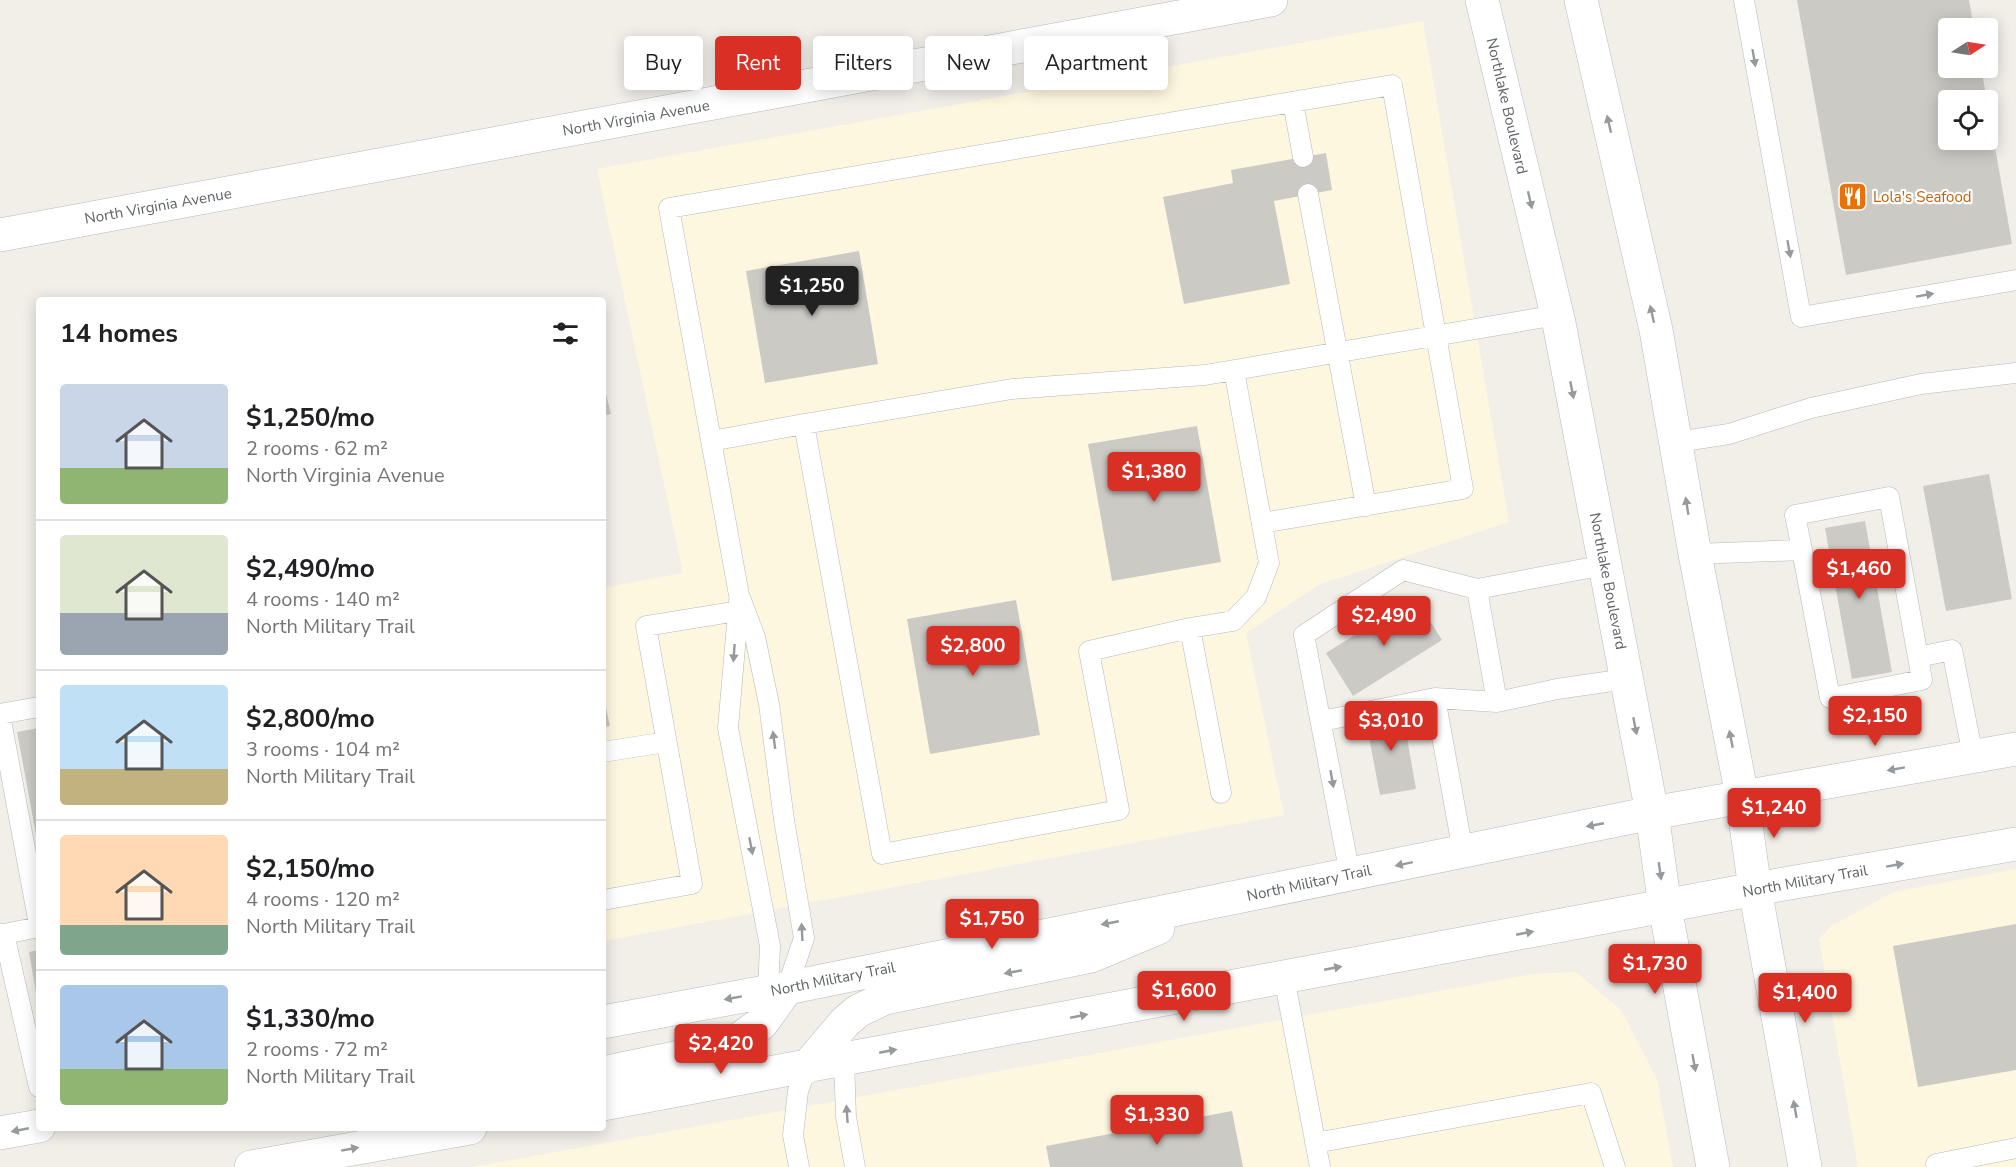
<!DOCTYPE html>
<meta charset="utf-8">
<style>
:root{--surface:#fff;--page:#f2f2f2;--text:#202124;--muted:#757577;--line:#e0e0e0;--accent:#d93025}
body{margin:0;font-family:"Nunito Sans",sans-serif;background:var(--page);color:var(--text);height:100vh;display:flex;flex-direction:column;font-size:22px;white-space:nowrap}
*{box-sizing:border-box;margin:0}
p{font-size:20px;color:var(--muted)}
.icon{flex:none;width:33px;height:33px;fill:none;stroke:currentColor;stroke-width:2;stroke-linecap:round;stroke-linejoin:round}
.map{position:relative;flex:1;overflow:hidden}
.details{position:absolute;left:36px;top:297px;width:570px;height:834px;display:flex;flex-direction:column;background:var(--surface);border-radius:6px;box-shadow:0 3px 15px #0003}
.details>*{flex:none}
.hud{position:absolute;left:624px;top:36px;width:570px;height:54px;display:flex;gap:12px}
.needle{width:39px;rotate:78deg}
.fabs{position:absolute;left:1938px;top:18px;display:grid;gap:12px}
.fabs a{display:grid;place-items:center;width:60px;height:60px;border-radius:6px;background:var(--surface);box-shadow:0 3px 15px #0003;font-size:30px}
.price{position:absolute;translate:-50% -51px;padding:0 14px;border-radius:6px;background:var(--accent);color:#fff;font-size:20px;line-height:39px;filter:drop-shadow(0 2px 3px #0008)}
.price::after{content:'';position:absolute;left:50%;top:36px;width:18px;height:14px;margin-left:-9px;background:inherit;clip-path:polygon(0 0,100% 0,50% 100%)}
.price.active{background:#222;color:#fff}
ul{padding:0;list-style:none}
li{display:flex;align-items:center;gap:18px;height:150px;padding:0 24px}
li+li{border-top:2px solid var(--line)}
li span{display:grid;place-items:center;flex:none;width:168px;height:120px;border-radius:6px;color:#555}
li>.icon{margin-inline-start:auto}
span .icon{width:72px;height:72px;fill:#fffc;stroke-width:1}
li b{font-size:26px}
h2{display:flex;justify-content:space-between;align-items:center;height:72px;padding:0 24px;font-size:26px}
.chip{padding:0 21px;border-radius:6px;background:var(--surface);box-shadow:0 3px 15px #0003;font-size:21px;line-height:54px}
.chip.active{background:var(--accent);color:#fff}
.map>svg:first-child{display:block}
</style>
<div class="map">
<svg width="2016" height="1167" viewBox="0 0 2016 1167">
<rect width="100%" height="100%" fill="#f1efe8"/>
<path fill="#fef7e0" d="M1423 21 1509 522 1318 585 1246 633 1284 815 603 941V588L683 573 597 169Z
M2016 869V1167H1858L1819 939 1831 926 1894 892Z
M1576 972 1621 1010 1657 1080 1673 1167H473L1533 974Z"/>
<path fill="#cccac5" d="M1797 0H1969L1974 28H1948V68H1981L1987 100H1948V140H1988L1989 113 2012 244 1846 275Z
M1326 153 1332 190 1274 201 1290 284 1184 304 1163 197 1233 183 1231 170Z
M859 251 878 364 765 383 746 271Z
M603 382 611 414 603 416Z
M1197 426 1221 562 1112 581 1088 444Z
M1989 474 2012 599 1946 611 1923 486Z
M1865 521 1892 672 1852 679 1825 528Z
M1415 597 1442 640 1353 696 1326 653Z
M1016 600 1040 735 930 754 907 619Z
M603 694 610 726 603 727Z
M1402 710 1416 789 1380 795 1365 716Z
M39 728V845H38L17 732Z
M2016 924V1070L1918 1087 1893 946Z
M39 950V997L37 998 29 952Z
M1232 1111 1243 1167H1050L1046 1146Z"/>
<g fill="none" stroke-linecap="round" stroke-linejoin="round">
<defs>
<path id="lane" d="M1744 0 1801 317 2016 280
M1293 102 1303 157
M1308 194 1366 506
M1234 370 1269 563 1256 597 1233 621 1190 628 1089 651 1119 810 882 854 804 424 1012 389 1205 375 1557 315
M711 441 804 424
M1677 442 1729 434 1811 408 1921 384 2016 373
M1802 550 1830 698 1922 680 1918 657
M1695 554 1802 550 1795 515 1889 497 1918 657 1952 650 1973 756
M1605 565 1477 589 1497 702 1557 689 1626 679
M739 601 728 728 770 946 768 991
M1190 628 1221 793
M1435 698 1497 702
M0 714 39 707
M0 715 39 924
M1322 721 1435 698 1463 852
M603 752 666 742
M1350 875 1304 635 1403 570 1477 589
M603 900 692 884 646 626 738 611
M0 934H4L39 1087
M4 934 39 927
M1284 977 1320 1167
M787 988 804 938 784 820 769 704 755 637 739 595 669 208 1392 85 1463 489 1262 523
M844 1060 846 1117 855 1167
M1315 1143 1591 1093 1615 1167
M1936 1164 2016 1148
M799 1167 793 1135 798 1091 807 1067"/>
<path id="street" d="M0 235 1271 0"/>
<path id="secondary" d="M1482 0 1559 323 1652 813 1665 907 1713 1167
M1581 0 1656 330 1695 554 1742 796 1755 889 1805 1167
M603 1022 787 988 1652 813 2016 749
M807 1067 845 1022 858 1011 885 998 1091 956 1158 928
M603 1073 728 1047 762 1023 787 988
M603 1104 1755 889 2016 844
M0 1133 39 1126
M251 1167 470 1128"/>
</defs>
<use href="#lane" stroke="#b5b8bc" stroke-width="21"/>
<use href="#street" stroke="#b5b8bc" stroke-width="34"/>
<use href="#secondary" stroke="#b6babf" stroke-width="34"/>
<use href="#lane" stroke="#fff" stroke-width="20"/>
<use href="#street" stroke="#fff" stroke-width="33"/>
<use href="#secondary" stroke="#fff" stroke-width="33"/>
</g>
<defs><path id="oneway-solid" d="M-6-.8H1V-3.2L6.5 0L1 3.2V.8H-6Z" transform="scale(1.5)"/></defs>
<g fill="#979a9d">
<use href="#oneway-solid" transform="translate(1754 58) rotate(80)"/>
<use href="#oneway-solid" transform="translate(1609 124) rotate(-103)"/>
<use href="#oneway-solid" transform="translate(1530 200) rotate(77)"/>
<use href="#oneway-solid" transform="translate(1789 249) rotate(80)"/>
<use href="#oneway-solid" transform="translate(1925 295) rotate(-10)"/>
<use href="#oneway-solid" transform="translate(1652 314) rotate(-103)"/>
<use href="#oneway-solid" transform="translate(1572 390) rotate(79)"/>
<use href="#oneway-solid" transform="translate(1687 506) rotate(-99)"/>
<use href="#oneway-solid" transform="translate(734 653) rotate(94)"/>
<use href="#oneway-solid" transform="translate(1635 726) rotate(79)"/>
<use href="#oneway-solid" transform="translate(1731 739) rotate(-101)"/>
<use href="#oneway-solid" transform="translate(774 740) rotate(-98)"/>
<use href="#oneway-solid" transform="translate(1896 769) rotate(170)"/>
<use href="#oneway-solid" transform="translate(1332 779) rotate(80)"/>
<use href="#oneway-solid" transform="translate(1595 825) rotate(169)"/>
<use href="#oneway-solid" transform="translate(751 846) rotate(79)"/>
<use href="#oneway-solid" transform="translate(1404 864) rotate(168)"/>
<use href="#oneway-solid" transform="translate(1895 865) rotate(-10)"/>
<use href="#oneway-solid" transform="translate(1660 871) rotate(82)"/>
<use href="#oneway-solid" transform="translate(1110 923) rotate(169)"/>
<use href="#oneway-solid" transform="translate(802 932) rotate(-93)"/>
<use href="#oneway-solid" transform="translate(1525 933) rotate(-11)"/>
<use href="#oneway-solid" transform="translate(1333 968) rotate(-11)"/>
<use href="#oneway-solid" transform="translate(1013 972) rotate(169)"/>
<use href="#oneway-solid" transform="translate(733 998) rotate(170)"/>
<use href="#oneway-solid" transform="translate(1079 1016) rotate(-11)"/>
<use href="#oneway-solid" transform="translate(888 1051) rotate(-11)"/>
<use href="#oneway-solid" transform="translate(1694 1063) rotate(80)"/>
<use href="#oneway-solid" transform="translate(1795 1109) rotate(-100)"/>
<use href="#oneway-solid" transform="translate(847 1114) rotate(-94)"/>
<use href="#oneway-solid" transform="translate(20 1130) rotate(169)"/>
<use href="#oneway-solid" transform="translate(350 1149) rotate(-10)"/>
</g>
<defs>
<symbol id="restaurant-square" viewBox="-11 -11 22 22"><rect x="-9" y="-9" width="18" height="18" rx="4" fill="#e8710a" stroke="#fff"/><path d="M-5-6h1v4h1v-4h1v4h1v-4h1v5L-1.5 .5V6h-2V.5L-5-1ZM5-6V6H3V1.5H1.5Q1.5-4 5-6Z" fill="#fff"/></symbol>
</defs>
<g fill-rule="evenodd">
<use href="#restaurant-square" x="1836" y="180" width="33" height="33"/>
</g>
<g text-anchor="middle" stroke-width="4.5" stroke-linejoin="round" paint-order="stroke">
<g font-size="15" fill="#5f6368" stroke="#fff">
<text transform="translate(1507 106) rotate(77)" y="5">Northlake Boulevard</text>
<text transform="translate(636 118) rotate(-10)" y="5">North Virginia Avenue</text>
<text transform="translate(158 206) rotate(-10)" y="5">North Virginia Avenue</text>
<text transform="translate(1608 581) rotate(79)" y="5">Northlake Boulevard</text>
<text transform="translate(1805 881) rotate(-10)" y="5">North Military Trail</text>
<text transform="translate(1309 883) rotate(-12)" y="5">North Military Trail</text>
<text transform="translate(833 979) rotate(-11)" y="5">North Military Trail</text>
</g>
<g font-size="15" fill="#c56008" stroke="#fff" text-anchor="start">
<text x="1873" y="202">Lola's Seafood</text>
</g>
</g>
</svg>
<div class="fabs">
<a><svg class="needle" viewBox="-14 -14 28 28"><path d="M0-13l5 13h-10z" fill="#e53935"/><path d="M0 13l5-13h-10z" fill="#757577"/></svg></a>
<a><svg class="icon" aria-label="locate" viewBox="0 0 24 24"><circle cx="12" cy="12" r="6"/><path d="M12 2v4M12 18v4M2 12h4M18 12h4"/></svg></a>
</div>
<b class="price active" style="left:812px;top:317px">$1,250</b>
<b class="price" style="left:1154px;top:503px">$1,380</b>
<b class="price" style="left:1859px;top:600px">$1,460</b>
<b class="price" style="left:1384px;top:647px">$2,490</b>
<b class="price" style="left:973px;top:677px">$2,800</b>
<b class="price" style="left:1875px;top:747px">$2,150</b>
<b class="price" style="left:1391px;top:752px">$3,010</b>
<b class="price" style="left:1774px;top:839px">$1,240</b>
<b class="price" style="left:992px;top:950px">$1,750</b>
<b class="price" style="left:1655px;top:995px">$1,730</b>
<b class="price" style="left:1184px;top:1022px">$1,600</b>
<b class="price" style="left:1805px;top:1024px">$1,400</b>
<b class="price" style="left:721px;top:1075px">$2,420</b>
<b class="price" style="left:1157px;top:1146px">$1,330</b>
<div class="hud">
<a class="chip">Buy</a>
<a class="chip active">Rent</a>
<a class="chip">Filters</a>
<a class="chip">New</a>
<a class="chip">Apartment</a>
</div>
<section class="details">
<h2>14 homes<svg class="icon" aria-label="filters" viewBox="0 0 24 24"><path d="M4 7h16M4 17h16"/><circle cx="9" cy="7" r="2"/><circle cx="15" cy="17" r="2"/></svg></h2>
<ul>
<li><span style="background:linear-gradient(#c9d6e8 70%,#8fb573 0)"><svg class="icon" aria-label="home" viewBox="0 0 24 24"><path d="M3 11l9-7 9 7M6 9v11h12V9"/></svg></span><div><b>$1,250/mo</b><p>2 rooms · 62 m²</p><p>North Virginia Avenue</p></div></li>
<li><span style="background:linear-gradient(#dfe7d0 65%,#9aa5b1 0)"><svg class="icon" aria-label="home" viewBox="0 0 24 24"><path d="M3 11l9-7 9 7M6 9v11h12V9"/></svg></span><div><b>$2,490/mo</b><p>4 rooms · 140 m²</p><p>North Military Trail</p></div></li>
<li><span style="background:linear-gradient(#bfe0f5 70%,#c2b280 0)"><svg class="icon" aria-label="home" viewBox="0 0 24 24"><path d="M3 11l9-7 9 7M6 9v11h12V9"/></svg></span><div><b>$2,800/mo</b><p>3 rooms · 104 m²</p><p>North Military Trail</p></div></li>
<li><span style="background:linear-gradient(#ffd9b3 75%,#7fa58c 0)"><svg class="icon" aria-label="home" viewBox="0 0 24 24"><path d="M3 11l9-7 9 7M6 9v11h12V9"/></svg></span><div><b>$2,150/mo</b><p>4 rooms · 120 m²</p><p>North Military Trail</p></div></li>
<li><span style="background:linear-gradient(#a9c7e8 70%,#8fb573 0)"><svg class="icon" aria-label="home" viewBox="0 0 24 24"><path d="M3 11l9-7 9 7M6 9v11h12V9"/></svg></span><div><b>$1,330/mo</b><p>2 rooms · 72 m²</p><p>North Military Trail</p></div></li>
</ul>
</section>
</div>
